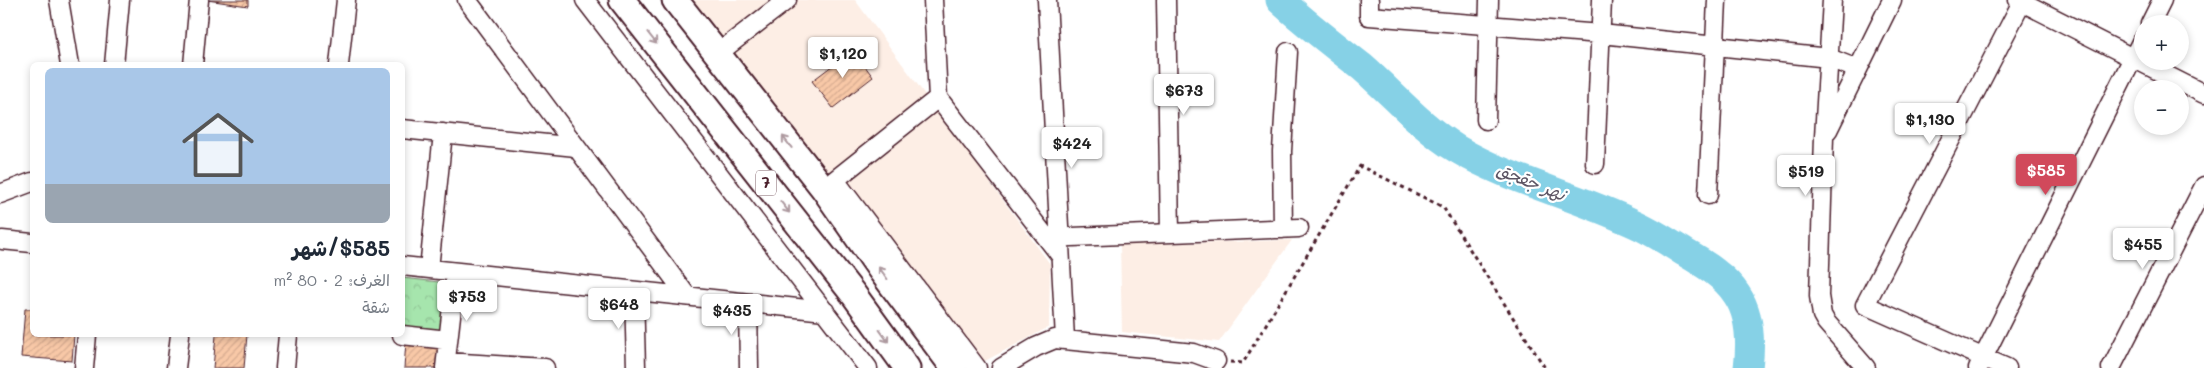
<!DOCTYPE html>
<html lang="ar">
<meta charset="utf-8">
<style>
:root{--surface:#fff;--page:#f6f6f7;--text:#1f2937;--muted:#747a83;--accent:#d1495b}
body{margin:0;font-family:Mali,"Playpen Sans Arabic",sans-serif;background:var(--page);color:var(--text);direction:rtl;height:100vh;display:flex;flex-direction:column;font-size:19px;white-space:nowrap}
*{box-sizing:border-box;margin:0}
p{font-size:16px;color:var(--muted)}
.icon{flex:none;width:28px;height:28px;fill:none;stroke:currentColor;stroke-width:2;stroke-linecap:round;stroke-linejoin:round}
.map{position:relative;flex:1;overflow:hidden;direction:ltr}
.details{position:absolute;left:30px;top:62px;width:375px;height:275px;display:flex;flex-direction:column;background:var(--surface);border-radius:8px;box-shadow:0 2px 8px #0003;direction:rtl}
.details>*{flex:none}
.fabs{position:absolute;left:2134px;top:15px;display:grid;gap:10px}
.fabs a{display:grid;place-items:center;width:55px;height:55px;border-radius:50%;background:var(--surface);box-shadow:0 2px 8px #0003;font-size:25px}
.price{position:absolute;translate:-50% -42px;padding:0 11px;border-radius:5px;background:#fff;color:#222;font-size:16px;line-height:32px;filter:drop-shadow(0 1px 2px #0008)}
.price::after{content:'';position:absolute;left:50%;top:30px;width:15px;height:11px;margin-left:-8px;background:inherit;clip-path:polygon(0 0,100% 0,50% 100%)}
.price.current{background:var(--accent);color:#fff}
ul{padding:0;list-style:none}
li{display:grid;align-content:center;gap:10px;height:265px;padding:0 15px}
li span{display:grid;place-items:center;height:155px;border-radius:8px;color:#555}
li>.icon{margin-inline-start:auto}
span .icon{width:90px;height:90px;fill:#fffc;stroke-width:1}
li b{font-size:21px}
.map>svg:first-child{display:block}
</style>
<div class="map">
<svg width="2204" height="368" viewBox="0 0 2204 368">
<defs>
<pattern id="park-crowns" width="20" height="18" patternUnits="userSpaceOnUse" patternTransform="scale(1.25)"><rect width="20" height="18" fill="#a6e5ad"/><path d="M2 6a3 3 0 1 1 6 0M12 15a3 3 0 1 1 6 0" fill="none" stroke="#90c495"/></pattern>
<pattern id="building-hatch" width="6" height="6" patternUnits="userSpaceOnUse" patternTransform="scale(1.25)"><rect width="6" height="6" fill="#f8c8a7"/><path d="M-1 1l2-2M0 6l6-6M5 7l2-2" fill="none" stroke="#d6ab90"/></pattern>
</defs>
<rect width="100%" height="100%" fill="#fff"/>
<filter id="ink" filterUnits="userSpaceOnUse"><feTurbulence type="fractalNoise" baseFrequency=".02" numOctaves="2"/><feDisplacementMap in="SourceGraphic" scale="10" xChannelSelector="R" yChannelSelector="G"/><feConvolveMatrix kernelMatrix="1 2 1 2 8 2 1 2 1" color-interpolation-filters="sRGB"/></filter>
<g filter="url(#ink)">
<path fill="#fdeee5" d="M691 0H855L1050 264 1049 327 981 363Z
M1292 240 1219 342 1122 332 1120 245Z"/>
<path fill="url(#park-crowns)" stroke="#78826c" d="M402 278 448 283 443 331 403 327Z"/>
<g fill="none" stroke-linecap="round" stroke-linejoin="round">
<path stroke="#86d1e6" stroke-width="29" d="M1280 0C1306 24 1334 45 1362 67 1393 94 1421 127 1457 149 1511 181 1574 195 1631 222 1650 230 1667 241 1684 252 1703 263 1725 276 1737 295 1751 316 1751 344 1748 368"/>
</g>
<path fill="url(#building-hatch)" stroke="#4a1f2b" d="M207 0H248V6Z
M853 50 873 77 833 108 812 81Z
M25 309H32V335H74L72 361 21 357Z
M216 335H247L244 368H213Z
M406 342 440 346 438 368H404Z"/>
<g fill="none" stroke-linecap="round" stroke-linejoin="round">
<defs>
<path id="minor" d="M59 0 70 65
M467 0 687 296
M585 0 868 368
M933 0 938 98 1060 255
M1047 0 1065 339
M1166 0 1170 233
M1369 0V16L1601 34 1716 46 1829 58 1857 69
M1832 0 1824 137 1819 296 1822 315 1826 322 1866 368
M2018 0 2204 94
M2150 24 2162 0
M717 54 787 0
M114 65 120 0
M193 65 199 0
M339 65 346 0
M1486 120 1489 0
M402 129 576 147
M1828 130 1892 0
M1595 164 1602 0
M835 180 977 368
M826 187 938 98
M0 194 32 182
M1708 195 1717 0
M1283 229 1282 151 1288 52
M1047 238 1299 228
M2 240 32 243
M402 266 825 311
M429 269 443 133
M634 291 636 368
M748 303 749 368
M402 335 448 340
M446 362 545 368
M84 368 87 335
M176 368 180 335
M285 368 288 335
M445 368 456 272
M1001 368 1036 347 1055 339 1194 353 1216 361
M1978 368 2142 40
M2007 368 1865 305 2023 0
M2111 368 2204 186"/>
<path id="highway" d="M622 0 854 295 907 368
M675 0 824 189 882 272 954 368"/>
</defs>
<use href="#minor" stroke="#4a1f2b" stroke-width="21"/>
<use href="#highway" stroke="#4a1f2b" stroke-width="29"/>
<path stroke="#4a1f2b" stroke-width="3" stroke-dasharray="4 4" stroke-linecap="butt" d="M1230 362 1243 363 1360 166 1443 207 1545 368"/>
<use href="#minor" stroke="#fff" stroke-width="18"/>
<use href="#highway" stroke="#fff" stroke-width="25"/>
</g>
<defs><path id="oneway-shaft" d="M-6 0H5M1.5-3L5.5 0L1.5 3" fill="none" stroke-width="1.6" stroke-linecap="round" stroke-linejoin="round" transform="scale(1.25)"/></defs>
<g stroke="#ae9aa0">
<use href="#oneway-shaft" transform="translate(652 38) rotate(52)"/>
<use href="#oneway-shaft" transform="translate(787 142) rotate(-128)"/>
<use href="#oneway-shaft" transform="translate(785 207) rotate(52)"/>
<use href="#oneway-shaft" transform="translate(883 273) rotate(-126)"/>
<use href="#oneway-shaft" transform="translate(884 336) rotate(54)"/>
</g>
</g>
<g text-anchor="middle" stroke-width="4.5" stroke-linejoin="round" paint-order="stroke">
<rect fill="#fff" stroke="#80626b" stroke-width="1" x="756" y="170.5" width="20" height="25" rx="4"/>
<g font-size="15" font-weight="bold" fill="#4a1f2b">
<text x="766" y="188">7</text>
</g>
<g font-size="18" font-style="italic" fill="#5c5463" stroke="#fff">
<text transform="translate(1531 182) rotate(22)" y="6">نهر جقجق</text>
</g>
</g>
</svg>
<div class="fabs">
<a>+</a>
<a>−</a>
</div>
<b class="price" style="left:843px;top:79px">$1,120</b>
<b class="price" style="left:1184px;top:116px">$673</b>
<b class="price" style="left:1930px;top:145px">$1,130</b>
<b class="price" style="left:1072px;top:169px">$424</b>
<b class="price current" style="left:2046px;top:196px">$585</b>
<b class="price" style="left:1806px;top:197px">$519</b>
<b class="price" style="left:2143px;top:270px">$455</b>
<b class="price" style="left:467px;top:322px">$753</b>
<b class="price" style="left:619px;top:330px">$648</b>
<b class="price" style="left:732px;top:336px">$435</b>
<section class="details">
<ul>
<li><span style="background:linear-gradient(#a9c7e8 75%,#9aa5b1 0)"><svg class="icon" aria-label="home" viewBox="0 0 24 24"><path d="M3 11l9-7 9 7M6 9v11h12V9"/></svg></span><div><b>$585/شهر</b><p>الغرف: 2 · 80 m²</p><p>شقة</p></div></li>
</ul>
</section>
</div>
